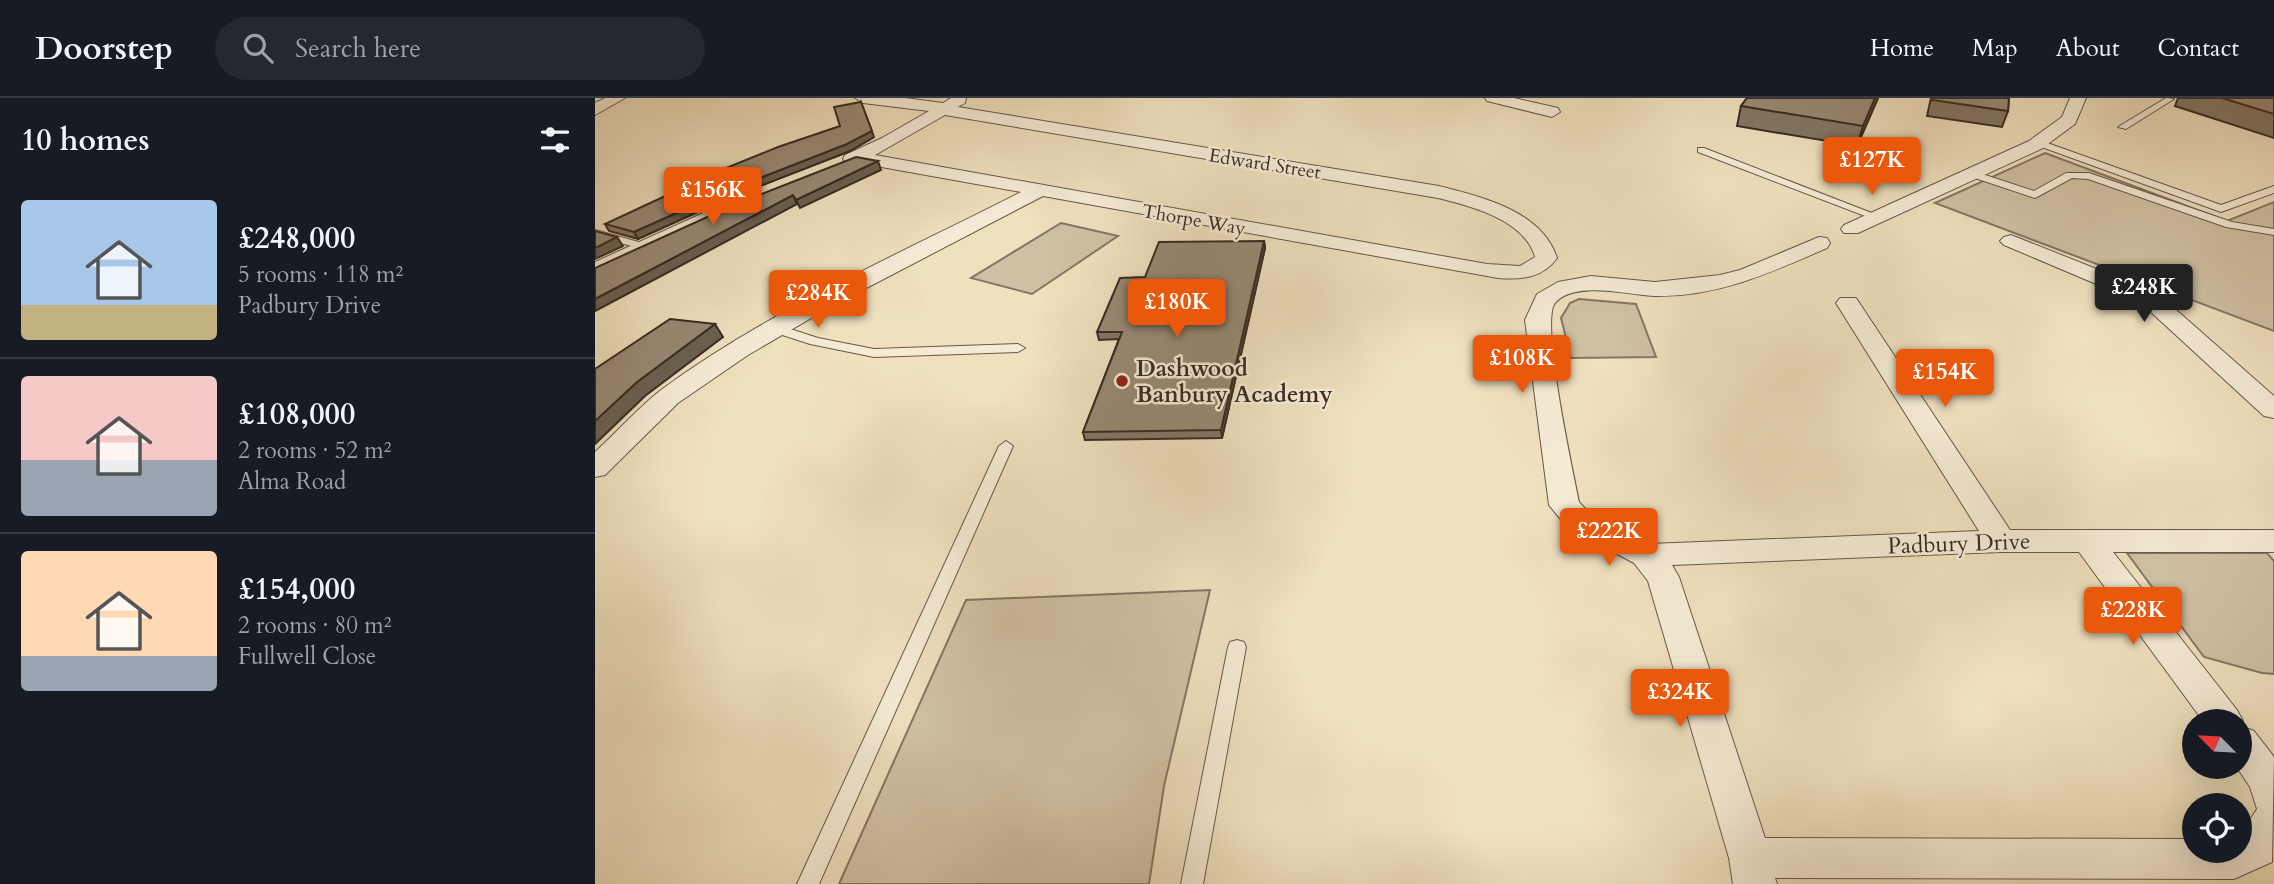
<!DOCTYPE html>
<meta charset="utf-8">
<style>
:root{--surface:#171b24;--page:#242831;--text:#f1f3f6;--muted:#9ea1a6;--line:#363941;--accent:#ea580c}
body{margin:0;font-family:Cardo,serif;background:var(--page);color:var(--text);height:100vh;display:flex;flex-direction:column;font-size:26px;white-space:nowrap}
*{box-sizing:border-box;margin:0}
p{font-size:23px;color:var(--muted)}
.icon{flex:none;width:38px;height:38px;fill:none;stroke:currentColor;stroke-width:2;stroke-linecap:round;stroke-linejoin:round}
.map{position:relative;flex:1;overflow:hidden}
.sheet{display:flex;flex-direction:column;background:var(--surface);width:595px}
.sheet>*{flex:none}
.needle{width:46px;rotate:294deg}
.tools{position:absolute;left:1587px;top:611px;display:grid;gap:14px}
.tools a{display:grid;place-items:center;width:70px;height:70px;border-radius:50%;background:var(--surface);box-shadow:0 7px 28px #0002;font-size:35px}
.price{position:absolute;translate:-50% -60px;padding:0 16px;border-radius:7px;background:var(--accent);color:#fff;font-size:23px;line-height:46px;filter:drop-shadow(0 2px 4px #0008)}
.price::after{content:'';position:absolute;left:50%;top:42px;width:21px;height:16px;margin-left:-10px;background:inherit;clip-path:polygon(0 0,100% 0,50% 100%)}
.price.on{background:#222;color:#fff}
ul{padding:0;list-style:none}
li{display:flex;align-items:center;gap:21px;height:175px;padding:0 21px}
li+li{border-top:2px solid var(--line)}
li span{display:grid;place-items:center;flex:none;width:196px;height:140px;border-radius:7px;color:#555}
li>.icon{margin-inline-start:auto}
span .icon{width:84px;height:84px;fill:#fffc;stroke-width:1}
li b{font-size:30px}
h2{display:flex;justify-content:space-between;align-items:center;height:84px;padding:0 21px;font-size:30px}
header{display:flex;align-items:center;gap:42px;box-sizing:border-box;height:98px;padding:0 35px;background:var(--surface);border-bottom:2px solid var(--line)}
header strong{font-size:33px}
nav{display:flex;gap:38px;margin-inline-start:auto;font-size:24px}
.search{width:490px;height:63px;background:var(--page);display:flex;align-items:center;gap:18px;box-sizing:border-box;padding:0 24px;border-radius:38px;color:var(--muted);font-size:26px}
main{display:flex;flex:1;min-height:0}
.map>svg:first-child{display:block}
</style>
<header>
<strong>Doorstep</strong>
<div class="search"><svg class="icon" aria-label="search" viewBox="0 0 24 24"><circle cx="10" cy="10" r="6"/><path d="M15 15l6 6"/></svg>Search here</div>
<nav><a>Home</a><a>Map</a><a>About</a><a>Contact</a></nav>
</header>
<main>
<section class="sheet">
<h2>10 homes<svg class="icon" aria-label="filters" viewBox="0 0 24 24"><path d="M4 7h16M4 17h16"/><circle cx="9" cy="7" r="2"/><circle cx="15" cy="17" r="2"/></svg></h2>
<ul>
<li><span style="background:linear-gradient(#a9c7e8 75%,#c2b280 0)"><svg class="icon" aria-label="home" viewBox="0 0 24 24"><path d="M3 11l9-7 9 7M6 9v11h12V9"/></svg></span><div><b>£248,000</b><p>5 rooms · 118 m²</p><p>Padbury Drive</p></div></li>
<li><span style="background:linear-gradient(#f6c9c9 60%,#9aa5b1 0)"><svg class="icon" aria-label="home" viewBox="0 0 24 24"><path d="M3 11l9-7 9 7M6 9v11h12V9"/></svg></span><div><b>£108,000</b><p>2 rooms · 52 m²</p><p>Alma Road</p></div></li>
<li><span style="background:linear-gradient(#ffd9b3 75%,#9aa5b1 0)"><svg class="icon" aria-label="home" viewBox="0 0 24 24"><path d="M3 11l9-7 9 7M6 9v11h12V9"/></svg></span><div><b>£154,000</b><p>2 rooms · 80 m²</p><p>Fullwell Close</p></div></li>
</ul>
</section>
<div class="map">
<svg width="1679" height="786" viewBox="0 0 1679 786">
<rect width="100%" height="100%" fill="#efe0be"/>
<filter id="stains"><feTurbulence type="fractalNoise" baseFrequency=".00286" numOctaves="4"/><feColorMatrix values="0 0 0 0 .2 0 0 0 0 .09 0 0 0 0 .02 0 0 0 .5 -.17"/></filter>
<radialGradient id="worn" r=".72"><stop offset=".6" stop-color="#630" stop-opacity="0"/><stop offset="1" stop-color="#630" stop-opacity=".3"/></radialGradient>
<path fill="#d0c1a4" stroke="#847664" stroke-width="2" d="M1450 55 1632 123 1679 104V233L1340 105Z
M466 125 523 138 437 196 376 180Z
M984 201 1041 206 1061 259 976 260 966 220 975 205Z
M1532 455H1672L1679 463V576L1667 575 1609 559Z
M615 492 569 688 554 786H244L371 502Z"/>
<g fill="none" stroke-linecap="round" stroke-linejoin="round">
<defs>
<path id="service" d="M1571 0 1579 1 1531 31 1523 29Z
M1444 42 1626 107 1679 88V95L1626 114 1441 47 1439 45Z
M1103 50H1109L1287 119 1278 121 1103 54Z
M1378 73 1439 93 1471 75H1494L1637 124 1679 131V137L1631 129 1493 81 1477 80 1440 100 1374 78V74Z
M0 132 51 146 53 148 47 151 0 138Z
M180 226 223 240 279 251 423 246 430 250 423 254 279 259 215 246 175 233V227Z
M411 343 418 348 224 786H202L404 348Z
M642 542 649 544 651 549 608 786H586L633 549 635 544Z"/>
<path id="minor" d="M10 0H30L0 17V5Z
M260 0H310L348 5 356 0H371L370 5 363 9 844 88C887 99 947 113 962 160 948 180 926 182 903 180L448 98 237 208 153 257 83 305 10 377 0 379V354C22 334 43 310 66 292 176 211 305 156 426 94L264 65H250L248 61 250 57 287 40 334 13 268 5ZM350 17 843 100C876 108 930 122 940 159L925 168 892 166 280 57Z
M890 0H919L963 10 965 14 957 19 892 3Z
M1475 0H1491L1480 26 1446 51 1263 135H1249L1246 131 1249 127 1434 43 1467 19Z
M117 111 124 113 127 117 124 121 0 179V164Z
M1416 137 1562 195 1679 298V320L1669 318 1546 205 1409 147 1405 143 1409 139Z
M1224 139 1232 140 1235 145 1232 150C1175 175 1122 199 1059 198 1033 197 980 182 960 205 945 223 978 373 984 404L994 415 1054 446 1384 433 1241 205 1245 200H1261L1415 432H1679V454H1518L1642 612 1648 623 1645 628 1659 633 1679 659 1677 764 1639 781 1180 780 1182 786H1138L1134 760 1053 483 1039 465 972 429 954 407 930 222 942 196 963 184 996 178 1060 184 1125 177 1145 172ZM1406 454H1484L1608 623H1645V668H1641L1655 689 1662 711 1645 737V752H1600V741L1170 740 1084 479 1077 467Z"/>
</defs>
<use href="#service" stroke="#66584a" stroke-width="2"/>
<use href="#minor" stroke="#66584a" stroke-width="2"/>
<use href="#service" fill="#f5ebd5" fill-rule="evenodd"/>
<use href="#minor" fill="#f5ebd5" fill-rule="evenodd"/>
</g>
<path fill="#837664" stroke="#392b23" stroke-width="2" d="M1152 0H1283L1262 48 1142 28 1146 8Z
M1336 0H1414L1413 13 1407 29 1332 18Z
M1583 0H1679V40L1580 8Z
M279 39 255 53 129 102 43 141 14 133 10 126Z
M669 143 670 150 627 340 490 342 488 334 524 241 504 242 502 234 550 179Z"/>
<path fill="#6a6051" stroke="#392b23" stroke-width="2" d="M1280 0H1283L1262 48 1268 28Z
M266 4 279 39 255 53 129 102 43 141 39 134 126 95 252 46Z
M283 63 286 72 205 110 201 102Z
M198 97 202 106 0 213V201Z
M22 139 28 148 0 161V150Z
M669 143 670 150 627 340 626 332Z
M120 226 128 239 50 298 0 346V323L42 284Z"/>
<path fill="#988974" stroke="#392b23" stroke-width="2" d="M1152 0H1280L1268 28 1146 8Z
M1337 0H1414L1413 13 1337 2Z
M1627 0H1679V16Z
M266 4 277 33 252 46 126 95 39 134 10 126 124 73 183 49 245 28 239 9Z
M261 59 283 63 201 102 198 97 0 201V170L141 106Z
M0 133 22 139 0 150Z
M669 143 626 332 488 334 527 234H502L525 180 550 179 564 144Z
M75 221 120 226 42 284 0 323V271Z"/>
<circle fill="#8f2418" stroke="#f5ebd5" stroke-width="2.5" cx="527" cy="283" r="7"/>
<g text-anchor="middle" stroke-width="5" stroke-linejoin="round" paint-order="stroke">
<g font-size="19" fill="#392b23" stroke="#f5ebd5">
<text transform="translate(670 65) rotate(9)" y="7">Edward Street</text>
<text transform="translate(599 121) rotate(10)" y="7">Thorpe Way</text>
</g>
<g font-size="23" font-weight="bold" fill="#392b23" stroke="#f5ebd5" text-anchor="start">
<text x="541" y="278">Dashwood<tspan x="541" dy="26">Banbury Academy</tspan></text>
</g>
<g font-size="23" fill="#392b23" stroke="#f5ebd5">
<text transform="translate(1364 445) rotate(-2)" y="8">Padbury Drive</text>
</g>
</g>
<rect width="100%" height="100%" filter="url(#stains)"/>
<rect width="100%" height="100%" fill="url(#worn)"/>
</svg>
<div class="tools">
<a><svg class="needle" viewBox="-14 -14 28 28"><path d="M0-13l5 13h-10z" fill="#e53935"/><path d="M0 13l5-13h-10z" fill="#9ea1a6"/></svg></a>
<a><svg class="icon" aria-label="locate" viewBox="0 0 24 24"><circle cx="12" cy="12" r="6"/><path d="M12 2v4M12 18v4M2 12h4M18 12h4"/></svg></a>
</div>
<b class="price" style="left:1277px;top:99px">£127K</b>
<b class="price" style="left:118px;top:129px">£156K</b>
<b class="price on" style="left:1549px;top:226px">£248K</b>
<b class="price" style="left:223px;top:232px">£284K</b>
<b class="price" style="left:582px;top:241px">£180K</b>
<b class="price" style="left:927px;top:297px">£108K</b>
<b class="price" style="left:1350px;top:311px">£154K</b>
<b class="price" style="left:1014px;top:470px">£222K</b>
<b class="price" style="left:1538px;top:549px">£228K</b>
<b class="price" style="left:1085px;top:631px">£324K</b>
</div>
</main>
